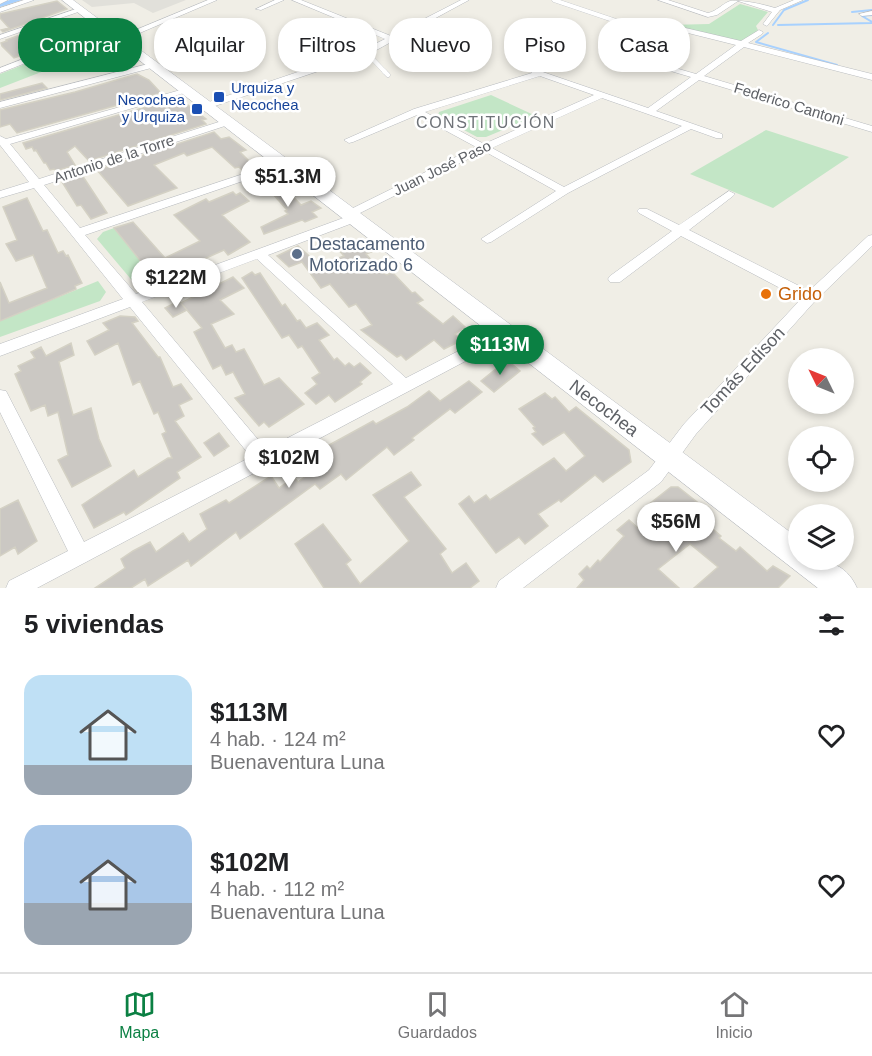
<!DOCTYPE html>
<html lang="es">
<meta charset="utf-8">
<style>
:root{--surface:#fff;--page:#f2f2f2;--text:#202124;--muted:#757577;--line:#e0e0e0;--accent:#0b8043}
body{margin:0;font-family:Arial,sans-serif;background:var(--page);color:var(--text);height:100vh;display:flex;flex-direction:column;font-size:22px;white-space:nowrap}
*{box-sizing:border-box;margin:0}
p{font-size:20px;color:var(--muted)}
.icon{flex:none;width:33px;height:33px;fill:none;stroke:currentColor;stroke-width:2;stroke-linecap:round;stroke-linejoin:round}
.map{position:relative;height:588px;overflow:hidden}
.side{display:flex;flex-direction:column;background:var(--surface);flex:1}
.side>*{flex:none}
.top-card{position:absolute;left:18px;top:18px;width:837px;height:54px;display:flex;gap:12px}
.needle{width:39px;rotate:313deg}
.tools{position:absolute;left:788px;top:348px;display:grid;gap:12px}
.tools a{display:grid;place-items:center;width:66px;height:66px;border-radius:50%;background:var(--surface);box-shadow:0 3px 9px #0003;font-size:30px}
.price{position:absolute;translate:-50% -51px;padding:0 14px;border-radius:21px;background:#fff;color:#222;font-size:20px;line-height:39px;filter:drop-shadow(0 2px 3px #0008)}
.price::after{content:'';position:absolute;left:50%;top:36px;width:18px;height:14px;margin-left:-9px;background:inherit;clip-path:polygon(0 0,100% 0,50% 100%)}
.price.active{background:var(--accent);color:#fff}
ul{padding:0;list-style:none}
li{display:flex;align-items:center;gap:18px;height:150px;padding:0 24px}
li span{display:grid;place-items:center;flex:none;width:168px;height:120px;border-radius:18px;color:#555}
li>.icon{margin-inline-start:auto}
span .icon{width:72px;height:72px;fill:#fffc;stroke-width:1}
li b{font-size:26px}
h2{display:flex;justify-content:space-between;align-items:center;height:72px;padding:0 24px;font-size:26px}
.chip{padding:0 21px;border-radius:24px;background:var(--surface);box-shadow:0 3px 9px #0003;font-size:21px;line-height:54px}
.chip.active{background:var(--accent);color:#fff}
.dock{display:flex;justify-content:space-around;align-items:center;height:84px;border-top:2px solid var(--line);background:var(--surface);font-size:16px;color:var(--muted)}
.dock a{display:grid;justify-items:center;gap:3px}
.dock .active{color:var(--accent)}
.map>svg:first-child{display:block}
</style>
<div class="map">
<svg width="872" height="588" viewBox="0 0 872 588">
<rect width="100%" height="100%" fill="#f0eee6"/>
<path fill="#e1e0da" d="M82 0H186L153 13 134 3 92 7Z"/>
<path fill="#c3e6c6" d="M740 4 768 12 756 26 758 30 744 44 667 25 709 24Z
M94 37H101L111 45 0 88V74Z
M491 95 536 116 486 137H477L438 116 439 112Z
M766 130 849 157 773 208 690 174Z
M114 228 157 281 146 285 135 284 97 239 103 232Z
M98 281 106 292 100 301 0 337V321Z"/>
<g fill="none" stroke-linecap="round" stroke-linejoin="round">
<path stroke="#a8d1fe" stroke-width="2" d="M852 12 872 10
M872 15 862 16 872 22
M773 25 784 10 808 0
M778 25 872 23
M768 33 756 42 837 65"/>
<path fill="#a8d1fe" fill-rule="evenodd" d="M10 0H22L0 7V3Z"/>
</g>
<path fill="#cbc8c3" stroke="#d4d1c4" stroke-width="1.5" d="M57 1 67 9 3 32 1 30 9 28 0 18V14Z
M64 19 82 34 14 58 2 46 1 43 7 41 6 40Z
M137 74 149 80 161 93 17 133 10 124 0 127V110L75 92Z
M42 83 47 88 0 100V94Z
M173 99H180L206 119 202 120 206 124 89 161 75 146 67 152 75 165 56 171 54 169 50 170 46 163H44L36 150 34 151 32 147 26 149 23 143Z
M214 132 221 139 229 137 246 150 240 152 254 166 242 170 239 167 235 168 212 147 187 156 184 153 154 165 177 188 128 206 97 170Z
M82 175 107 213 91 219 81 205 77 206 62 182Z
M273 179 275 182 278 181 301 205 311 201 321 208 312 212 317 217 305 222 302 220 264 234 261 227 288 214 285 211 287 210 272 193 270 194 261 184Z
M233 192 236 195 240 193 249 201 222 215 250 242 228 255 224 250 195 263 193 261 160 274 157 271 151 274 114 228 133 222 165 258 200 241 174 215 206 199 209 202Z
M27 198 43 231 47 230 58 253 63 251 66 256 68 255 82 283 75 286 76 289 53 299 0 321V282L9 303 47 288 33 255 16 261 6 244 17 240 3 207Z
M361 238 376 250 366 254 382 272 387 275 392 272 412 293 415 292 423 300 417 303 443 324 453 316 465 327 455 334 462 340 444 349 434 340 406 360 401 355 397 357 361 330 372 325 356 304 349 307 330 284 321 288 302 262 289 267 277 256 298 246 316 262 320 261 323 264 344 256 337 248Z
M252 272 255 275 260 273 282 306 285 304 297 321 300 320 306 328 317 323 329 335 319 340 334 360 337 358 345 366 349 363 354 367 360 363 371 373 360 382 362 384 335 402 329 395 316 404 305 393 317 384 312 378 320 373 302 346 298 348 289 335 282 338 242 278Z
M233 277 244 288 220 300 234 314 211 324 225 348 232 345 236 352 244 349 264 385 279 378 304 404 269 427 264 422 259 426 235 398 245 394 233 372 226 375 221 365 213 369 194 332 202 328 181 303Z
M179 301 187 310 173 317 165 308Z
M120 316 135 317 138 321 132 323 158 357H160L173 387 181 384 192 399 179 405 184 416 175 421 201 457 177 472 180 478 126 515 124 512 94 528 82 505 134 470 138 477 168 458H172L162 434 166 432 158 412 154 414 140 381 133 385 118 343 95 355 87 341 109 330 103 323Z
M71 343 74 355 59 362 73 415 91 408 99 439 111 466 72 487 58 460 68 455 58 412 48 416 45 405 31 411 15 374 21 371 18 366 35 358 31 352 41 347 46 356Z
M507 360 520 371 494 392 481 381Z
M469 381 482 392 455 413 450 409 412 438 414 440 394 455 387 447 346 480 341 474 320 489 315 484 240 539 236 532 191 566 188 560 148 586 145 579 131 588H95L125 568 121 559 133 551 150 542 156 552 183 533 189 542 207 529 200 514 226 500 229 503 271 476 279 488 294 477 298 482 328 459 320 450 373 421 376 424 407 407 429 391 440 401Z
M545 393 552 399 555 397 569 412 576 407 629 450 631 462 603 482 595 475 561 502 559 500 538 514 548 526 525 544 519 537 496 553 459 504 469 496 474 503 486 495 490 500 554 458 566 471 585 456 564 432 543 445 532 434 536 432 533 428 535 427 519 409Z
M219 433 229 446 214 456 204 443Z
M411 472 421 485 404 497 446 549 440 554 452 573 466 563 479 581 470 588H324L295 544 323 524 351 560 346 564 360 584 409 541 373 495Z
M671 487H678L701 505 694 513 721 536 719 538 736 551 740 547 767 571 773 566 790 576 778 588H694L718 567 690 544 658 569 679 588H577L584 580 579 574 587 566 590 569 598 560 600 562 624 536 617 530 629 520 648 537 664 519 648 505Z
M18 500 37 541 18 554 15 547 0 556V509Z"/>
<g fill="none" stroke-linecap="round" stroke-linejoin="round">
<defs>
<path id="lane-far1" d="M554 0 622 23
M366 52 385 72"/>
<path id="lane" d="M384 71 388 75"/>
<path id="street" d="M24 0H34L0 12V8Z
M208 0H217L121 41 114 39Z
M275 0H284L261 10 256 9Z
M292 0H301L391 36 461 0H469L369 54 209 108H203V104L363 50 385 39Z
M658 0H668L708 13C717 11 722 4 730 1 744 0 762 4 775 8L794 0H803L780 10 767 26 763 24 772 12 738 1 717 15 708 17Z
M79 8 81 11 0 39V35Z
M872 11V15L862 16 859 14Z
M664 23 741 41 759 30 763 32 762 34 748 43 872 74V80L744 47 704 76 872 126V132L699 80 656 111 722 134V138H716L691 129 568 193 491 242 487 243 481 239 556 191 484 151 356 215 360 218 358 221 268 255 406 378 501 329H511L513 333 511 337 37 588H6L9 581 68 551 0 412V390L6 391 84 542 251 457 130 307 0 356V344L123 299 34 188 0 198V191L29 182 0 145V136L6 139 184 89 191 91 10 144 39 179 225 120H231V124L44 185 80 228 279 162H287V166L85 235 136 294 346 217 343 214 345 212 476 147 417 115 353 142 349 143 344 140 414 109 532 73 530 71 534 69 648 108 691 77 599 50V46L696 74 736 45 664 27ZM540 76 594 95 484 144 425 112ZM602 98 682 126 564 187 492 148ZM257 259 393 384 266 449 142 302Z
M103 28 110 30 0 73V68Z
M152 63 156 65 155 67 0 108V102Z
M729 191 735 194 733 196 689 230 809 291 868 236 872 235V246L815 301 696 434 661 482 523 588H496L499 581 649 470 684 424 801 299 681 236 620 282H610L608 279 610 276 672 231 639 213 637 211 639 209H647L679 225Z"/>
<path id="secondary" d="M0 0H8L0 4Z
M62 0H73L798 538V560C824 560 845 561 857 588H818Z"/>
</defs>
<use href="#lane-far1" stroke="#b8bbbf" stroke-width="4.5"/>
<use href="#lane" stroke="#b8bbbf" stroke-width="5"/>
<use href="#street" stroke="#b8bbbf" stroke-width="1"/>
<use href="#secondary" stroke="#b9bcc1" stroke-width="1"/>
<use href="#lane-far1" stroke="#fff" stroke-width="4"/>
<use href="#lane" stroke="#fff" stroke-width="4.5"/>
<use href="#street" fill="#fff" fill-rule="evenodd"/>
<use href="#secondary" fill="#fff" fill-rule="evenodd"/>
</g>
<g fill="#1a4fb4" stroke="#fff" stroke-width="2">
<rect x="213" y="91" width="12" height="12" rx="3"/>
<rect x="191" y="103" width="12" height="12" rx="3"/>
</g>
<circle fill="#5c6f8a" stroke="#fff" stroke-width="2" cx="297" cy="254" r="6"/>
<circle fill="#e8710a" stroke="#fff" stroke-width="2" cx="766" cy="294" r="6"/>
<g text-anchor="middle" stroke-width="5" stroke-linejoin="round" paint-order="stroke">
<g font-size="15" fill="#164399" stroke="#fff" text-anchor="start">
<text x="231" y="93">Urquiza y<tspan x="231" dy="17">Necochea</tspan></text>
<text x="185" y="105" text-anchor="end">Necochea<tspan x="185" dy="17">y Urquiza</tspan></text>
</g>
<g font-size="15" fill="#5e6166" stroke="#fff">
<text transform="translate(789 104) rotate(17)" y="5">Federico Cantoni</text>
<text transform="translate(114 159) rotate(-18)" y="5">Antonio de la Torre</text>
<text transform="translate(442 168) rotate(-26)" y="5">Juan José Paso</text>
</g>
<g font-size="16" letter-spacing="1.5" fill="#6f7378" stroke="#fff">
<text x="486" y="128">CONSTITUCIÓN</text>
</g>
<g font-size="18" fill="#4e5e75" stroke="#fff" text-anchor="start">
<text x="309" y="250">Destacamento<tspan x="309" dy="21">Motorizado 6</tspan></text>
</g>
<g font-size="18" fill="#c56008" stroke="#fff" text-anchor="start">
<text x="778" y="300">Grido</text>
</g>
<g font-size="18" fill="#5e6166" stroke="#fff">
<text transform="translate(743 371) rotate(-47)" y="6">Tomás Edison</text>
<text transform="translate(604 408) rotate(37)" y="6">Necochea</text>
</g>
</g>
</svg>
<div class="tools">
<a><svg class="needle" viewBox="-14 -14 28 28"><path d="M0-13l5 13h-10z" fill="#e53935"/><path d="M0 13l5-13h-10z" fill="#757577"/></svg></a>
<a><svg class="icon" aria-label="locate" viewBox="0 0 24 24"><circle cx="12" cy="12" r="6"/><path d="M12 2v4M12 18v4M2 12h4M18 12h4"/></svg></a>
<a><svg class="icon" aria-label="layers" viewBox="0 0 24 24"><path d="M12 4l9 5-9 5-9-5zM3 14l9 5 9-5"/></svg></a>
</div>
<b class="price" style="left:288px;top:208px">$51.3M</b>
<b class="price" style="left:176px;top:309px">$122M</b>
<b class="price active" style="left:500px;top:376px">$113M</b>
<b class="price" style="left:289px;top:489px">$102M</b>
<b class="price" style="left:676px;top:553px">$56M</b>
<div class="top-card">
<a class="chip active">Comprar</a>
<a class="chip">Alquilar</a>
<a class="chip">Filtros</a>
<a class="chip">Nuevo</a>
<a class="chip">Piso</a>
<a class="chip">Casa</a>
</div>
</div>
<section class="side">
<h2>5 viviendas<svg class="icon" aria-label="filters" viewBox="0 0 24 24"><path d="M4 7h16M4 17h16"/><circle cx="9" cy="7" r="2"/><circle cx="15" cy="17" r="2"/></svg></h2>
<ul>
<li><span style="background:linear-gradient(#bfe0f5 75%,#9aa5b1 0)"><svg class="icon" aria-label="home" viewBox="0 0 24 24"><path d="M3 11l9-7 9 7M6 9v11h12V9"/></svg></span><div><b>$113M</b><p>4 hab. · 124 m²</p><p>Buenaventura Luna</p></div><svg class="icon" aria-label="heart" viewBox="0 0 24 24"><path d="M12 20l-8-8c-3-5 5-10 8-4 3-6 11-1 8 4z"/></svg></li>
<li><span style="background:linear-gradient(#a9c7e8 65%,#9aa5b1 0)"><svg class="icon" aria-label="home" viewBox="0 0 24 24"><path d="M3 11l9-7 9 7M6 9v11h12V9"/></svg></span><div><b>$102M</b><p>4 hab. · 112 m²</p><p>Buenaventura Luna</p></div><svg class="icon" aria-label="heart" viewBox="0 0 24 24"><path d="M12 20l-8-8c-3-5 5-10 8-4 3-6 11-1 8 4z"/></svg></li>
</ul>
</section>
<nav class="dock">
<a class="active"><svg class="icon" aria-label="map" viewBox="0 0 24 24"><path d="M3 6l6-2 6 2 6-2v14l-6 2-6-2-6 2zM9 4v14M15 6v14"/></svg>Mapa</a>
<a><svg class="icon" aria-label="saved" viewBox="0 0 24 24"><path d="M7 4h10v16l-5-4-5 4z"/></svg>Guardados</a>
<a><svg class="icon" aria-label="home" viewBox="0 0 24 24"><path d="M3 11l9-7 9 7M6 9v11h12V9"/></svg>Inicio</a>
</nav>
